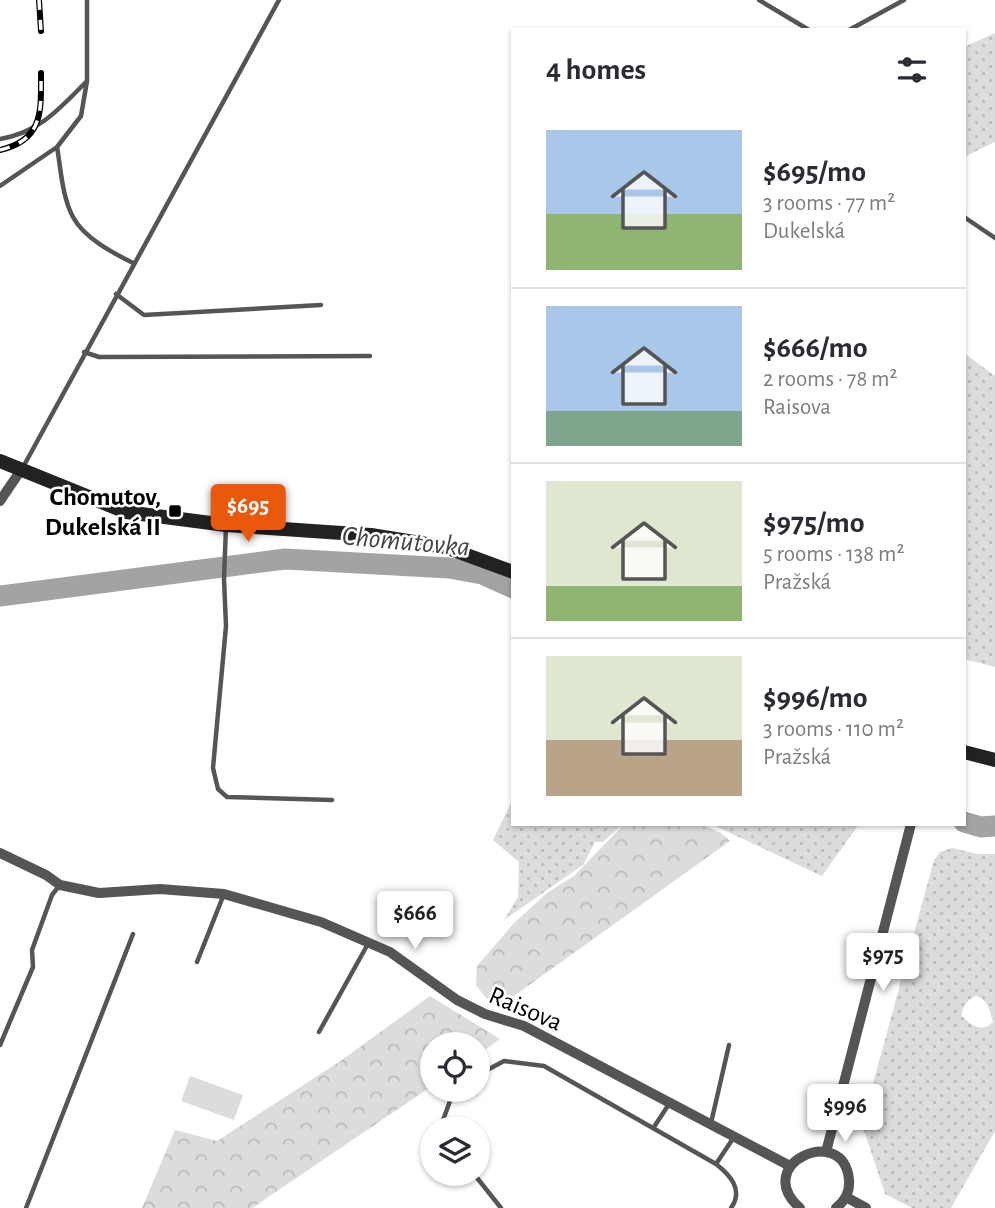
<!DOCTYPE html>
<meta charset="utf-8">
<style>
:root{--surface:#fff;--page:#f2f2f3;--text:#2b2b33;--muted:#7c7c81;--line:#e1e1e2;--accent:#ea580c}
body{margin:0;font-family:"Alegreya Sans",sans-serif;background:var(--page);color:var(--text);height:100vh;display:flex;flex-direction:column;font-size:26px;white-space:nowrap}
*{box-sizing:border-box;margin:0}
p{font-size:23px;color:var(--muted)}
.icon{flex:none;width:38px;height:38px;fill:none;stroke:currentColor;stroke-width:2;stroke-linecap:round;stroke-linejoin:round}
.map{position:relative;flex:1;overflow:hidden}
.panel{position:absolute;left:511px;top:28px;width:455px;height:798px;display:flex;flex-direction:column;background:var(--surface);border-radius:0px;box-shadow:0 2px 5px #0004}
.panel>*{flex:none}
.controls{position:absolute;left:420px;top:1032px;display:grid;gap:14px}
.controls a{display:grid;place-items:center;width:70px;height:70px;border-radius:50%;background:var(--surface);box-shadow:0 2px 5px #0004;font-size:35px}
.price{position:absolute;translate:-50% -60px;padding:0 16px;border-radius:7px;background:#fff;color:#222;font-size:23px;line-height:46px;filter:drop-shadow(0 2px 4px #0008)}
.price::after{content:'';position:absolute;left:50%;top:42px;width:21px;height:16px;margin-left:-10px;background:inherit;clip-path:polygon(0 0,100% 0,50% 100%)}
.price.current{background:var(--accent);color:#fff}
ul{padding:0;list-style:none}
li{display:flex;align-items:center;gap:21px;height:175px;padding:0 35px}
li+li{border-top:2px solid var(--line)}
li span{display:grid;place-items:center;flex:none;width:196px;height:140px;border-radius:0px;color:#555}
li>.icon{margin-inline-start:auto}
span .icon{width:84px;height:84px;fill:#fffc;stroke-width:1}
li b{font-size:30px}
h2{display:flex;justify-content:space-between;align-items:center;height:84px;padding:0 35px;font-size:30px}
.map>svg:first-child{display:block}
</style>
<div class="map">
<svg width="995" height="1208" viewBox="0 0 995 1208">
<defs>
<pattern id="green-dots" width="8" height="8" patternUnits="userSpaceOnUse" patternTransform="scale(1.75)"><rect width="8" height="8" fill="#dcdcdc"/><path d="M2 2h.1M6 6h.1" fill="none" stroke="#bbb" stroke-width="1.8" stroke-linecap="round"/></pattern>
<pattern id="forest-crowns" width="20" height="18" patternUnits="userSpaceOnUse" patternTransform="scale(1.75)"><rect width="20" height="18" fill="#dcdcdc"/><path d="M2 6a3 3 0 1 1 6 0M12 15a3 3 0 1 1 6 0" fill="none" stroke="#bbb"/></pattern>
</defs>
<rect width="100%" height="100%" fill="#fff"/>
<path fill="url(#green-dots)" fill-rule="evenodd" d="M995 33V142L964 157V47Z
M964 353 995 376V667L964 659Z
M513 799V824H623L603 842H595L583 865 504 920 518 897 519 862 493 840Z
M711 824H859L822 876Z
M952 848 978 854H995V1131L951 1208H912L885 1194 862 1124 934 860 940 852ZM976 996C990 1001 989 1010 993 1022 983 1033 971 1026 962 1016 961 1008 968 999 976 996Z"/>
<path fill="url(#forest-crowns)" d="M624 824C656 824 707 815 730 841L507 1001 487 999 476 985 477 966 514 923 548 892 574 876Z
M430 996 500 1039 478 1055V1045H432V1086L252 1208H142L175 1130 217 1141 339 1062Z"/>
<path fill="#dcdcdc" d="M190 1076 243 1095 234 1120 181 1101Z"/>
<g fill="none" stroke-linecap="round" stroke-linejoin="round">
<path stroke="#a3a3a3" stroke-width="21" d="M0 596 285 559 449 568 482 574 513 588
M964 822 981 827 995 826"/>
<path stroke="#555" stroke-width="4.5" d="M759 0 809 30
M849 30 904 0
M0 139C40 132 59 109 87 81
M57 147C61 170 62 196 73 217 84 238 113 253 133 263
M0 186 57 147 81 116 87 81V0
M964 217 995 238
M116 294 144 315 321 305
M84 352 99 357 370 356
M22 469 279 0
M226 526 224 579 226 626 213 768 218 789 227 797 332 800
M197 962 224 894
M319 1032 369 942
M0 1045 33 967 32 950 52 895 59 886
M478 1075 504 1061 544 1066 716 1164 734 1137
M711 1123 729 1045
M654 1127 669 1104
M444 1129 442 1123 450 1101 461 1090
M716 1164C730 1175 744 1190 731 1208
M474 1174 501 1208
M26 1208 133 934"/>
<path stroke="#555" stroke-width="10" d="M0 501 21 470
M0 853 46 875 60 885 99 893 160 889 224 894 321 922 390 952 457 1000 485 1014 524 1026 790 1166
M826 1152 911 824
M846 1197 866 1208
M800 1208C750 1164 844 1122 849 1180 850 1191 845 1201 836 1208"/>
<path stroke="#222" stroke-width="14" d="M0 461 126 512 226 525 371 535 445 547 513 572
M964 752 995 760"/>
<defs>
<path id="rail" d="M39 0 41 31
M0 150C44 140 41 110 41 73"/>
</defs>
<use href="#rail" stroke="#000" stroke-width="6"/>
<use href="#rail" stroke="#fff" stroke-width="3.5" stroke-dasharray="10" stroke-linecap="butt"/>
</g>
<rect fill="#000" stroke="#fff" stroke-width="2.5" x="168" y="504" width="14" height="14" rx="3.5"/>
<g text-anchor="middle" stroke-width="5" stroke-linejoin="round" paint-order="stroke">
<g font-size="26" font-weight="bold" fill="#000" stroke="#fff" text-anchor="end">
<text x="161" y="505">Chomutov,<tspan x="161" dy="30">Dukelská II</tspan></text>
</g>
<g font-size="26" fill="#000" stroke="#fff">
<text transform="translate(526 1008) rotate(23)" y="9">Raisova</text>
</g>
<g font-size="28" font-style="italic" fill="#444" stroke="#fff">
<text transform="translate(406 540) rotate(5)" y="10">Chomutovka</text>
</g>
</g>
</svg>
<div class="controls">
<a><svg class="icon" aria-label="locate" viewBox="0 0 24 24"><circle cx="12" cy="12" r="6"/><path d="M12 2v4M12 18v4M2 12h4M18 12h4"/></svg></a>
<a><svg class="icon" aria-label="layers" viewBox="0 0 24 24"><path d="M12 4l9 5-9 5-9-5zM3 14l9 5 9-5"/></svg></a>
</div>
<b class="price current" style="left:248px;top:544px">$695</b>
<b class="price" style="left:415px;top:951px">$666</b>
<b class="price" style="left:883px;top:993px">$975</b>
<b class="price" style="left:845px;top:1144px">$996</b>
<section class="panel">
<h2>4 homes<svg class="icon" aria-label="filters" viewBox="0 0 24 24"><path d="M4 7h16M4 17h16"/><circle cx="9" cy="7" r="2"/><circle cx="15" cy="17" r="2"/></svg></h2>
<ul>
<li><span style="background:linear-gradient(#a9c7e8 60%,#8fb573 0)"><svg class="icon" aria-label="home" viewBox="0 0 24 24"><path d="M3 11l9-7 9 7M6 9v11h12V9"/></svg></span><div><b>$695/mo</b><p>3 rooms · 77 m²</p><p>Dukelská</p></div></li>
<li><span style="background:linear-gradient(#a9c7e8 75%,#7fa58c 0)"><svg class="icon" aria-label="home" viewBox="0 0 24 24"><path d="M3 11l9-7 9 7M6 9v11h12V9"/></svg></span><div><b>$666/mo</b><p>2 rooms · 78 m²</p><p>Raisova</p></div></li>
<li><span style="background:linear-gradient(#dfe7d0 75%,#8fb573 0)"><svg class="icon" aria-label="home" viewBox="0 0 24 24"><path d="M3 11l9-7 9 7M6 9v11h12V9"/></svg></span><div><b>$975/mo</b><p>5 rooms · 138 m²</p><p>Pražská</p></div></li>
<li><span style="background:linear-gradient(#dfe7d0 60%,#b9a48a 0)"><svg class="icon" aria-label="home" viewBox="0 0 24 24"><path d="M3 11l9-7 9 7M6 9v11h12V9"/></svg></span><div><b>$996/mo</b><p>3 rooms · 110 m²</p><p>Pražská</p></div></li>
</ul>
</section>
</div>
